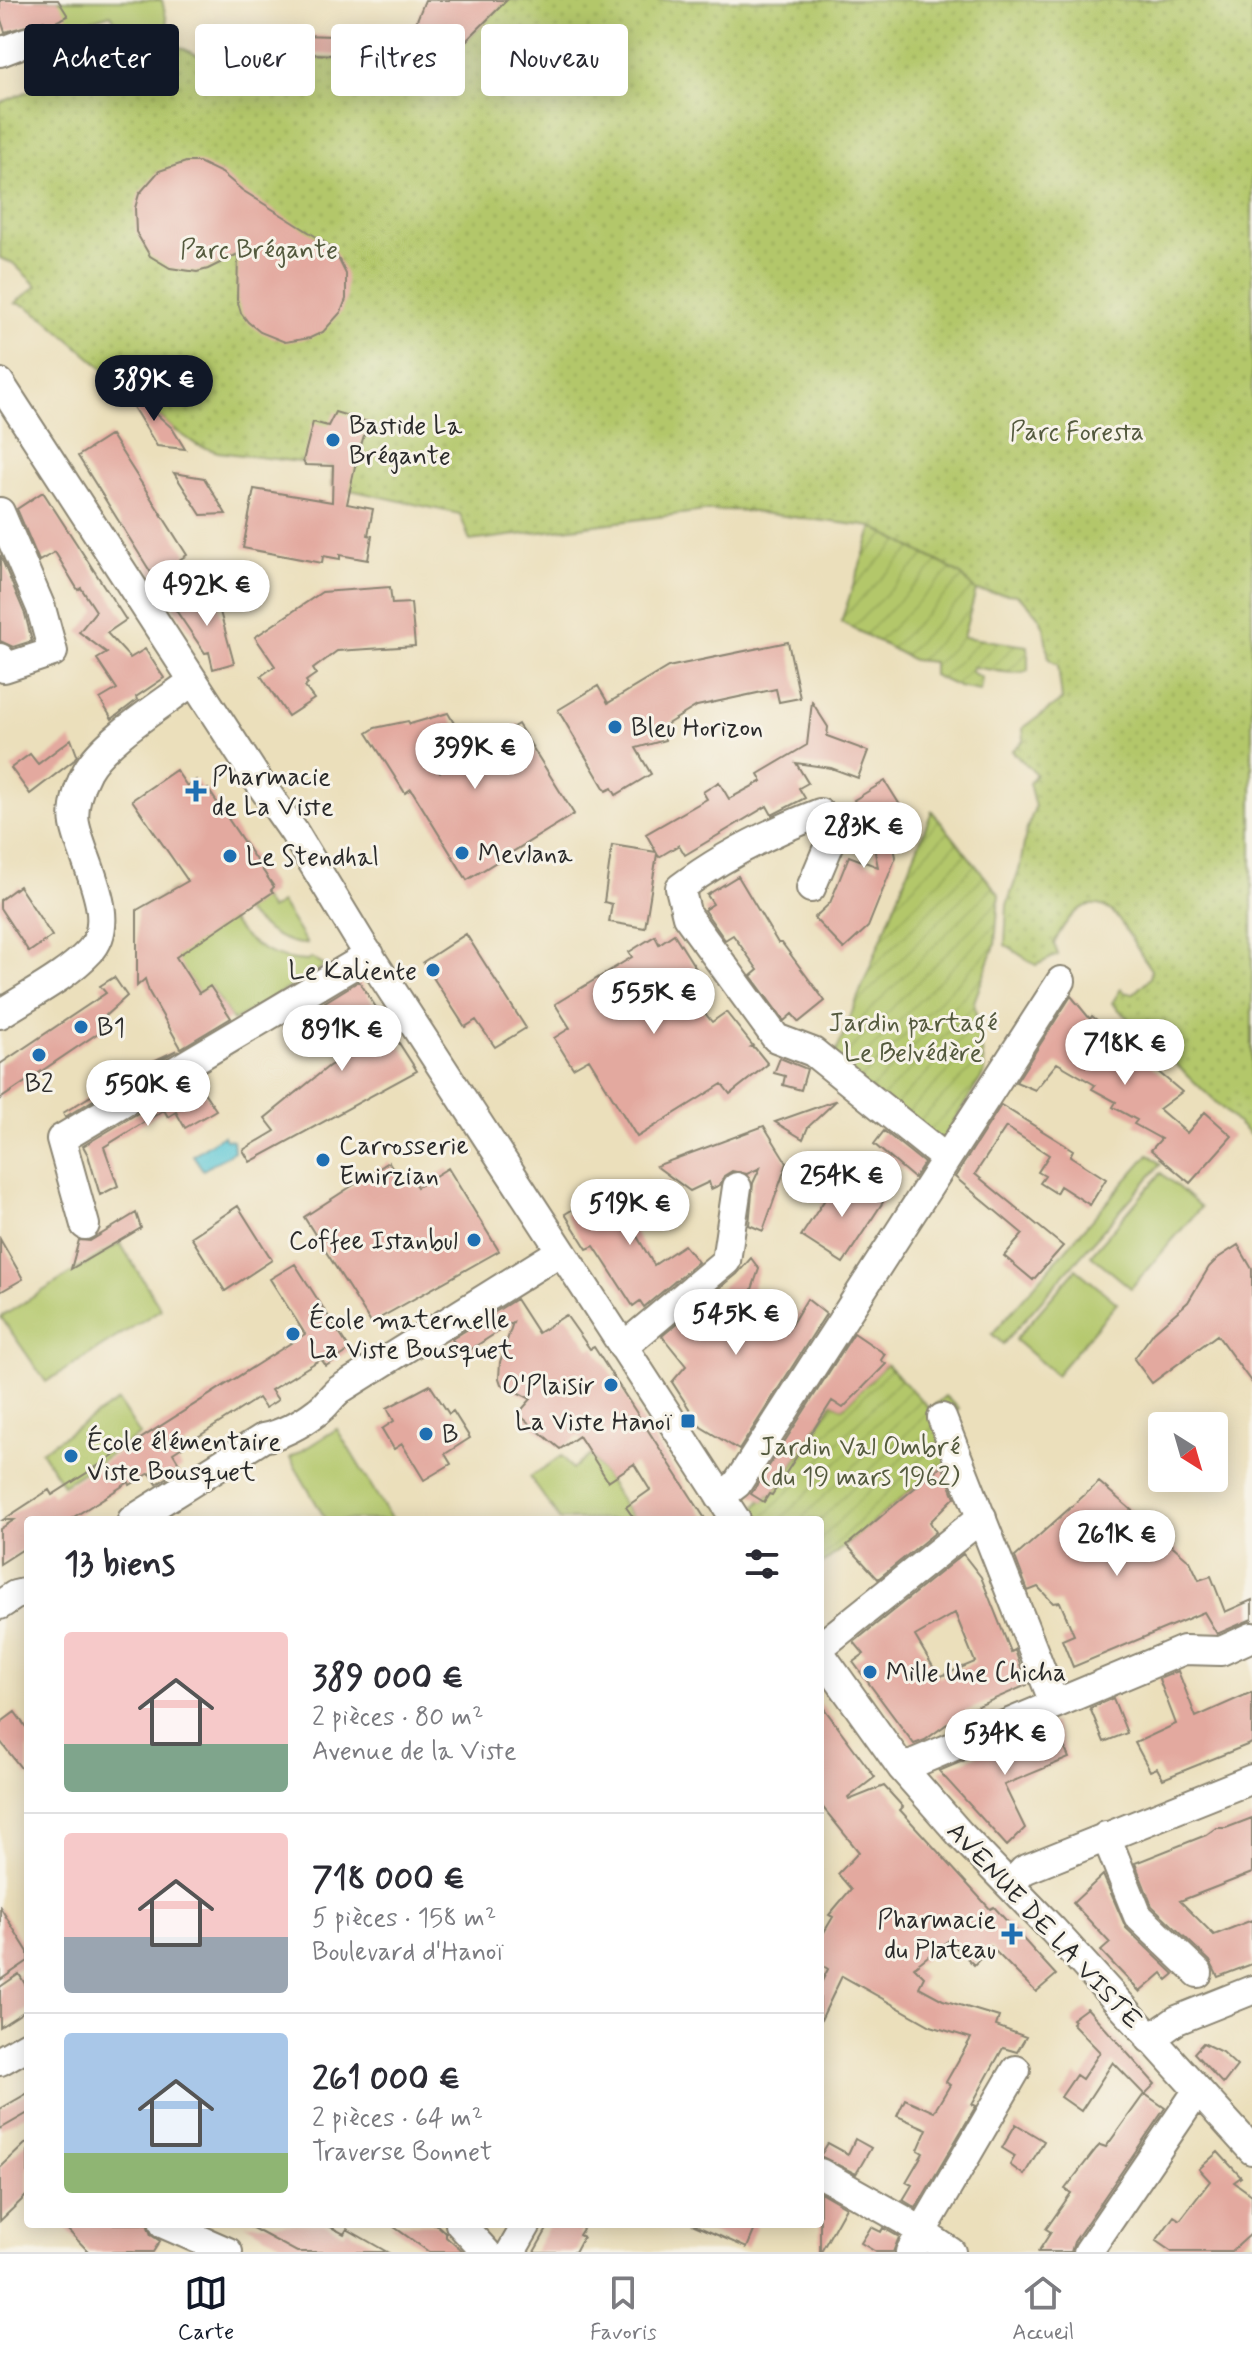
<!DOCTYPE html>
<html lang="fr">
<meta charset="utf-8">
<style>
:root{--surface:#fff;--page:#f7f7f7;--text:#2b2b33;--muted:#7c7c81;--line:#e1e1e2;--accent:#111827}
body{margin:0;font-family:Mynerve,sans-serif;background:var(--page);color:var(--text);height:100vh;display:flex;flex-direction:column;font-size:30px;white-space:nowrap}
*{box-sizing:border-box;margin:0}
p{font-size:26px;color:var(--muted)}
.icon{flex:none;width:44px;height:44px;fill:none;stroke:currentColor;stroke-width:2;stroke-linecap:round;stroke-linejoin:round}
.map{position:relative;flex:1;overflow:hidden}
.side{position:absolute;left:24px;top:1516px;width:800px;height:712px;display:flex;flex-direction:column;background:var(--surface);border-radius:8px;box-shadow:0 4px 20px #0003}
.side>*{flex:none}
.hud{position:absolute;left:24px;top:24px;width:800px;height:72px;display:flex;gap:16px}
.needle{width:52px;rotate:143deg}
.controls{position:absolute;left:1148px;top:1412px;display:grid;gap:16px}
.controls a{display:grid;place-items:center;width:80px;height:80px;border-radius:8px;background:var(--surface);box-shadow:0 4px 20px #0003;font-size:40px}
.price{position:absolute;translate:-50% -68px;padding:0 18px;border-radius:28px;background:#fff;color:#222;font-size:26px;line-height:52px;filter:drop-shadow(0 2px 4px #0008)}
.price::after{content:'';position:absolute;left:50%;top:48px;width:24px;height:18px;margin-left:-12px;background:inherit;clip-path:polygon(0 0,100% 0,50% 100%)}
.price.on{background:var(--accent);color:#fff}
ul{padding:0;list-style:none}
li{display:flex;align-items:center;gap:24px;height:200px;padding:0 40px}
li+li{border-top:2px solid var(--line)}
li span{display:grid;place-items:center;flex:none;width:224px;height:160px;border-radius:8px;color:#555}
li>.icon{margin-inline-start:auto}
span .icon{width:96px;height:96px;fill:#fffc;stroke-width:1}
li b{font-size:34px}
h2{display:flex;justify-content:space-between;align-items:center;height:96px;padding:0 40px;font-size:34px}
.pill{padding:0 28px;border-radius:8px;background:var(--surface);box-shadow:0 4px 20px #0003;font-size:28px;line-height:72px}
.pill.on{background:var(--accent);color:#fff}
.tab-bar{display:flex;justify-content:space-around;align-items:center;height:112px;border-top:2px solid var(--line);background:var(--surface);font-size:22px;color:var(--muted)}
.tab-bar a{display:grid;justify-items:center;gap:4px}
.tab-bar .on{color:var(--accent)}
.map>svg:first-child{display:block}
</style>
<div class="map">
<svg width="1252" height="2252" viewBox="0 0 1252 2252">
<defs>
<pattern id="park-dots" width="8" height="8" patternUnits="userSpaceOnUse" patternTransform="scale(2)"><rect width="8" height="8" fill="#b3c76a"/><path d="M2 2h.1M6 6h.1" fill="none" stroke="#9aab5c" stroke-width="1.8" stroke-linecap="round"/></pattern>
<pattern id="garden-furrows" width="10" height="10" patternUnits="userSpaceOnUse" patternTransform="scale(2)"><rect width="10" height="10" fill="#b3c76a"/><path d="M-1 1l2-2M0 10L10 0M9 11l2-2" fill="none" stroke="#9aab5c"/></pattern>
</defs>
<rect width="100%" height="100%" fill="#f7f3e8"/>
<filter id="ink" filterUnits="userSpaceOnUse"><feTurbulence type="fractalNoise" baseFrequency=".0125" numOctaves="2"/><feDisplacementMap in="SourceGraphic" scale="16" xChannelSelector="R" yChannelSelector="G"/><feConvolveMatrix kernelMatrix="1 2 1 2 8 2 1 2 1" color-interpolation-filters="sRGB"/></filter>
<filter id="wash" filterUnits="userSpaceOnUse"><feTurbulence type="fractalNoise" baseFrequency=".006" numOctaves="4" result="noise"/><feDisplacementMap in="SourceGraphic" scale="32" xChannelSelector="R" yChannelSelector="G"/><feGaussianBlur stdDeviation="1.8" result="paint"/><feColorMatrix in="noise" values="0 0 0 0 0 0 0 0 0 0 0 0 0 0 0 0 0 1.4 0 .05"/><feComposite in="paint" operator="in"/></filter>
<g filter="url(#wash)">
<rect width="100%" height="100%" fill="#ebdfbb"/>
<path fill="#b3c76a" stroke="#6f794a" stroke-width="2" d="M36 0H162L172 43 129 46 111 14 52 32Z
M174 889 204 937 230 920C249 946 274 960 307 961L311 958 325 966 233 1021 211 987 199 993 141 908Z
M262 898 270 910 281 903 307 944C283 945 261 927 244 911Z
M1149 1154 1161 1164 1003 1344 992 1334Z
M1161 1173 1201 1207 1131 1288 1091 1255Z
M120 1243 161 1309 46 1382 1 1317Z
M1076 1269 1117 1303 1056 1375 1015 1340Z
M118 1401 140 1435 63 1485 41 1451Z
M337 1429 390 1517 395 1520H326L290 1458Z
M591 1455 634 1520H560L530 1477 562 1456 572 1469Z"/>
<path fill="url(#park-dots)" stroke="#6f794a" stroke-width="2" d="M507 0H1252V1137L1112 1003 1121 989 1126 993H1134L1150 978 1151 970C1140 955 1123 921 1111 911 1084 891 1063 924 1054 944L1058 955 1036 965 1005 945 1007 905 1020 867 1026 832 1035 807 1029 783 1036 774 1012 751 1024 740 1023 728 1062 700 1058 665 1049 659 1044 628 1040 618 1027 603 1017 595 976 591 962 576 943 564 873 527 736 510 704 511 470 541 460 514 332 486V466L218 452 197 445 172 428 46 319 26 306 15 303 37 286 13 263 0 258V103L58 79 67 66 91 61 119 49 178 46 197 55 445 62Z"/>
<path fill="url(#garden-furrows)" stroke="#6f794a" stroke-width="2" d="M873 527 943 564 962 576 976 591 963 637 1028 646V671C1009 676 992 669 972 667L971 672 982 678 980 691 959 687 933 675V662L913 660 841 622Z
M932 811 999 894 995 945 974 1002 985 1072 939 1144 833 1060Z
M886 1364 930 1409 945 1396 959 1409 949 1418 960 1490 943 1464 820 1566V1520H761L754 1509 761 1500 764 1501 769 1494 772 1495 833 1402 843 1408Z"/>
<path fill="#5dc8d6" stroke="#447a80" stroke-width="2" d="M223 1135 226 1139 233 1140 234 1151 203 1170 193 1155Z"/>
<g id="blocks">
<path fill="#e3a99f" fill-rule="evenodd" d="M0 0H58L68 16 47 26 44 21 5 32 0 17Z
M425 0H507L444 63 401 60Z
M201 28 225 33 370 37V57L294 53H235L198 48Z
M114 34 119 49 83 63 77 47Z
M186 162H199L222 173 242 190 323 241 334 250 346 274V299L341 312 323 332 310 338 285 342 260 332 248 322 241 313 237 299 238 254 208 269 197 272 170 268 150 256 136 232 135 208 139 194 159 171Z
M125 386 172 428 185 449 157 446 122 389Z
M335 412 368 422 356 462 347 504 373 509 368 535 372 536 368 560 340 555V559L323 556 322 563 243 548 254 489 332 502 333 466 305 465 303 461 313 422 328 426Z
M111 435 187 555 153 576 78 456Z
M174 473 204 478 226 514 201 515Z
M43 492 126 620 107 633 130 658 145 649 164 678 136 697 137 700 112 719 100 699 117 689 97 659 107 653 79 632 96 611 81 588 78 590 55 552 39 561 17 509Z
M0 555 25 614 32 641 13 647 0 641Z
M390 587 392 604 411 603 415 646 337 651 313 669 316 674 306 681 308 684 305 687 314 699 288 716 261 676 275 666 255 637 322 592Z
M216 597 234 663 213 669 209 652 205 653 171 603Z
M788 642 800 698 779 702 776 689 697 706 664 726 665 740 636 748 651 774 616 795 612 788 606 791 558 710 598 686 608 703 668 667Z
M812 702 828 727 827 736 868 751 858 778 831 768 796 763 808 783 799 788 805 798 772 815 767 806 685 855 679 845 659 857 657 854 645 928 609 922 612 904 604 902 612 845 656 852 646 834 707 799 703 792 719 782 729 799 762 781 758 774 807 745Z
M448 713 455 725 423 745 440 772 518 724 574 814 467 880 411 789 405 793 367 733 375 728 408 721 410 724Z
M71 739 77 755 73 761 30 794 11 768 30 754 38 764Z
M176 770 187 786 196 780 204 792 208 789 274 887 271 890 273 892 176 957 199 993 210 986 231 1018 181 1048 149 992 145 979 137 986V910L188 881 132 800Z
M885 781 900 805 897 807 898 820 902 840 893 842 896 857 868 927 844 949 814 918 830 903 849 856 878 867 870 827 854 800Z
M738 876 778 943H782L825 1001 799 1022 792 1014 784 1021 751 976 758 970 733 935 725 940 704 910 713 904 707 895Z
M19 886 52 936 29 952 0 908V900Z
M466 934 526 1028 495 1047 476 1020 465 1027 423 962Z
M674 934 705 983 689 993 712 1022 726 1012 753 1046 751 1047 755 1048 768 1064 730 1094 722 1084 637 1137 589 1059 573 1068 554 1038 570 1028 555 1004 632 957 629 952 655 936 659 944Z
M114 977 127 996 104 1017 110 1025 0 1099V1064L106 993 100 986Z
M359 981 417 1071 250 1162 243 1150 275 1131 265 1118 329 1066 356 1051 325 1002Z
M1071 996 1090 1019 1092 1016 1182 1092 1159 1109 1187 1133 1205 1112 1232 1136 1190 1183 1151 1150 1161 1139 1134 1124 1137 1120 1113 1107 1116 1102 1092 1089 1095 1085 1057 1063 1035 1090 1016 1082Z
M177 1050 65 1117 63 1113 130 1072Z
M780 1058 807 1069 801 1090 783 1085 785 1076 774 1073Z
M195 1079 216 1110 185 1128 176 1112 168 1117 164 1110 104 1147 118 1186 100 1195 88 1155 83 1146Z
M837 1100 808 1127 803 1139 775 1122Z
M1001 1105 1073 1150 1070 1156 1106 1179 1090 1205 1060 1186 1056 1193 1040 1183 1045 1176 1038 1172 1049 1155 1006 1127 975 1174 1063 1246 1033 1280 1004 1256 1023 1234 955 1177Z
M764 1126 787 1163 763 1231 749 1225 753 1183 760 1168 747 1174 732 1171 724 1176 720 1185 711 1189 709 1182 690 1191 656 1166Z
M884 1131 924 1163 914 1178 874 1144Z
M389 1162 402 1183 411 1177 417 1187 448 1168 499 1251 371 1323 304 1217Z
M841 1175 883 1202 843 1263 801 1236Z
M667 1181 674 1193 629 1223 654 1265 684 1245 698 1262 644 1307 640 1301 633 1306 594 1246 587 1249 565 1214 595 1196 609 1217Z
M238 1206 272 1260 225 1291 191 1237Z
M136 1213 141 1228 71 1269 79 1240 90 1241Z
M0 1239 23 1279 0 1292Z
M1238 1245 1252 1269V1383L1217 1335 1152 1383 1134 1359 1154 1332 1188 1302 1209 1267 1218 1258Z
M751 1258 759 1269 749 1298 759 1302 755 1313 786 1333 807 1299 826 1314 739 1450 701 1427 672 1382 686 1366 662 1336 737 1274Z
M295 1264 350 1350 326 1366 321 1359 271 1390 278 1400 265 1408 258 1398 173 1453 182 1468 157 1484 150 1473 130 1485 129 1482 69 1520H28V1546L0 1564V1529L14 1520H3L49 1490 52 1495 305 1334 270 1279Z
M516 1299 538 1333 566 1315 590 1349 594 1347 706 1520H635L626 1507 650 1490 634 1464 608 1481 579 1436 560 1449 518 1414 531 1399 501 1384 499 1378 500 1362 513 1322 462 1355 452 1339Z
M854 1333 885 1354 881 1360 886 1364 843 1408 832 1401 772 1495 769 1494 764 1502 751 1494Z
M430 1385 449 1414 453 1411 470 1438 445 1454 451 1464 424 1480 402 1444 394 1449 382 1429 394 1421 387 1408Z
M942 1465 955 1497 930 1522 936 1532 878 1579 847 1545Z
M1099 1482 1190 1561 1199 1580 1211 1576 1225 1612 1252 1600V1619L1217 1634 1204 1612 1073 1667 1062 1640 1074 1635 1060 1602 1053 1603 1038 1587 1028 1591 1015 1557Z
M963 1554 981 1577 1011 1652 1015 1650 1027 1685 962 1713 925 1740 914 1744 853 1662 864 1654 854 1642ZM955 1613 975 1662 939 1677 915 1636Z
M1178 1671 1196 1717 1252 1692V1743L1163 1779 1157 1768 1150 1771 1135 1743 1176 1724 1159 1679Z
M1113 1698 1127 1733 1104 1742 1090 1708Z
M820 1703 875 1777 848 1798 849 1800 884 1786 903 1807 900 1810 990 1909 994 1907 1056 1975 1036 1992 991 1947 974 1965 949 1940 914 1967 924 1977 919 1987 943 2000 999 2017 996 2026 1026 2037 1017 2052 1003 2048 972 2104 976 2106 916 2208 903 2200 912 2185 906 2182 923 2153 918 2150 927 2129 897 2116 905 2099 934 2112 950 2085 946 2082 971 2038 931 2026 842 1976 820 2022V1985L828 1969 820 1964V1939L833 1917 829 1915 851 1889 838 1874 859 1852 820 1804Z
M15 1712 28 1730V1777L0 1741V1723Z
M1054 1723 1069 1758 1004 1785 1025 1828 1007 1846 939 1771Z
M1252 1818V1873L1180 1901 1214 1935 1252 1920V1964L1218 1977 1210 1961 1152 1906 1135 1863 1206 1835 1216 1828H1226Z
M1103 1875 1126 1928 1174 1974 1167 1980 1162 1973 1140 1992 1101 1951 1110 1943 1073 1903Z
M0 1907 28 1952V1961L0 1980Z
M19 1974 28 1989V2009L0 2027V1987Z
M1087 2008 1155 2084 1145 2094 1165 2108 1074 2242 1071 2252H1038L1051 2232 1046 2229 1071 2193 1065 2189 1096 2149 1100 2145 1106 2147 1144 2094 1113 2062 1081 2111 1061 2097 1076 2075 1082 2079 1100 2052 1072 2023 1074 2021 1072 2019Z
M1203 2043 1222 2052 1237 2066 1223 2084 1194 2053Z
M28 2093V2113L0 2129V2109Z
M1016 2124 1044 2141 1024 2175 1010 2165 1015 2156 1002 2148Z
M855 2139 871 2148 856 2174 820 2156 828 2143 848 2154Z
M28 2141V2194L0 2221V2168Z
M1218 2152 1241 2177 1234 2182 1252 2195V2233L1231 2252H1172L1156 2241 1174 2216 1180 2220 1210 2181 1199 2169Z
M820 2192 846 2207 821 2252H820Z
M62 2224H147L151 2235 160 2241 153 2252H89Z
M245 2224H325L344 2234 347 2229 387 2252H297Z
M390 2224H436L446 2233V2237L463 2252H429Z
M550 2224H586L579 2235 583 2237 575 2252H534Z
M692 2224H757L747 2248Z
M871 2227 881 2232 883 2228 899 2237 893 2252H876L861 2243Z"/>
</g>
</g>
<g filter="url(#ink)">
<use href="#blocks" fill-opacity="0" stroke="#8b8573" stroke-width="2"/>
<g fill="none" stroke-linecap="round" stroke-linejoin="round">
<defs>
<path id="minor" d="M0 52 26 42H35L42 49
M0 383 259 782 294 832 365 949 736 1520
M0 512 41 608 53 652 4 668 0 658
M811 888 835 831 820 813C771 832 722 856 680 888L687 916 776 1038 813 1052 945 1158
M0 1014C29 995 66 977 90 951 120 919 82 861 75 824 72 808 79 786 87 771 104 740 163 704 193 681
M85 1225 61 1139 370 955
M623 1347 726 1261 737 1187
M942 1418 1054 1703
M720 1497 737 1484 1061 981
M132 1520 263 1438C283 1434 301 1424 318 1411 327 1405 332 1394 342 1388L561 1251
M0 1605 15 1595 28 1592
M820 1647 982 1517
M820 1653 902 1768 960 1834 1053 1930 1252 2150
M902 1768 1184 1650 1221 1651 1252 1637
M1106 1836 1138 1916 1198 1973
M1010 1885 1024 1870 1252 1779
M1150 2039 1177 2020 1252 1990
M0 2061 28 2045
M820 2173 902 2219 951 2252
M164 2224 228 2252
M460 2224 486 2252
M511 2252 527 2224
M910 2252 1016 2070
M1088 2252 1198 2090"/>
</defs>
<use href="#minor" stroke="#8b8573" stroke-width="32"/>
<use href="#minor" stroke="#fff" stroke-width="28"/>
</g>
</g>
<g fill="#1f6fb2" stroke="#f7f3e8" stroke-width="3">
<circle cx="333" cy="440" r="8"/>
<circle cx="615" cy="727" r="8"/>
<path d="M192 779h8v8h8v8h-8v8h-8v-8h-8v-8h8z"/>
<circle cx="462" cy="853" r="8"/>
<circle cx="230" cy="856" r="8"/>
<circle cx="433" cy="970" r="8"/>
<circle cx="81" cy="1027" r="8"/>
<circle cx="39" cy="1055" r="8"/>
<circle cx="323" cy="1160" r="8"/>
<circle cx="474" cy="1240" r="8"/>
<circle cx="293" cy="1334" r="8"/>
<circle cx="611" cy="1385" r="8"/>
<rect x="680" y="1413" width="16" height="16" rx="4"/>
<circle cx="426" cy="1434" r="8"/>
<circle cx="71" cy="1456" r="8"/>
<circle cx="870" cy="1672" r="8"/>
<path d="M1008 1922h8v8h8v8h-8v8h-8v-8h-8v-8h8z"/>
</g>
<g text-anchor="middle" stroke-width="6" stroke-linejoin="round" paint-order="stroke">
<g font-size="26" fill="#545a3e" stroke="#f7f3e8">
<text x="259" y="258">Parc Brégante</text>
<text x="1077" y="440">Parc Foresta</text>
<text x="913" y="1031">Jardin partagé<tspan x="913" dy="30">Le Belvédère</tspan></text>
<text x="860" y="1455">Jardin Val Ombré<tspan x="860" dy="30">(du 19 mars 1962)</tspan></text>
</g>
<g font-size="26" fill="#2b2b2b" stroke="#f7f3e8" text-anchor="start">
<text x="349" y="434">Bastide La<tspan x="349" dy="30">Brégante</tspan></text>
<text x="631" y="736">Bleu Horizon</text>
<text x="212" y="785">Pharmacie<tspan x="212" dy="30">de La Viste</tspan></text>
<text x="478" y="862">Mevlana</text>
<text x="246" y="865">Le Stendhal</text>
<text x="417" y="979" text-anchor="end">Le Kaliente</text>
<text x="97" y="1036">B1</text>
<text x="39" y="1092" text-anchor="middle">B2</text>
<text x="339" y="1154">Carrosserie<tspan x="339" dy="30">Emirzian</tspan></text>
<text x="458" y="1249" text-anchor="end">Coffee Istanbul</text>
<text x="309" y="1328">École maternelle<tspan x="309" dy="30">La Viste Bousquet</tspan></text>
<text x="595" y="1394" text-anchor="end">O'Plaisir</text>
<text x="672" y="1430" text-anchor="end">La Viste Hanoï</text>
<text x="442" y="1443">B</text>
<text x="87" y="1450">École élémentaire<tspan x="87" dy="30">Viste Bousquet</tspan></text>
<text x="886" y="1681">Mille Une Chicha</text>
<text x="996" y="1928" text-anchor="end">Pharmacie<tspan x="996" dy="30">du Plateau</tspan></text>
</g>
<g font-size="26" fill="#2b2b2b" stroke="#f7f3e8">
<text transform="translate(1045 1925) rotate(47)" y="9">AVENUE DE LA VISTE</text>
</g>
</g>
</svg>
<div class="controls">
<a><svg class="needle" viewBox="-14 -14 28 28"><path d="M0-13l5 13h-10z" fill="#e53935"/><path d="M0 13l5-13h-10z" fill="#7c7c81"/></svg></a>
</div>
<b class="price on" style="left:154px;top:423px">389K €</b>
<b class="price" style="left:207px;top:628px">492K €</b>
<b class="price" style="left:475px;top:791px">399K €</b>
<b class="price" style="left:864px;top:870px">283K €</b>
<b class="price" style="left:654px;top:1036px">555K €</b>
<b class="price" style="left:342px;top:1073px">891K €</b>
<b class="price" style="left:1125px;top:1087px">718K €</b>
<b class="price" style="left:148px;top:1128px">550K €</b>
<b class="price" style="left:842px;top:1219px">254K €</b>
<b class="price" style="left:630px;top:1247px">519K €</b>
<b class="price" style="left:736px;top:1357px">545K €</b>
<b class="price" style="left:1117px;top:1578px">261K €</b>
<b class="price" style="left:1005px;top:1777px">534K €</b>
<div class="hud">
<a class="pill on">Acheter</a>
<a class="pill">Louer</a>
<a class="pill">Filtres</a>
<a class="pill">Nouveau</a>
</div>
<section class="side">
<h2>13 biens<svg class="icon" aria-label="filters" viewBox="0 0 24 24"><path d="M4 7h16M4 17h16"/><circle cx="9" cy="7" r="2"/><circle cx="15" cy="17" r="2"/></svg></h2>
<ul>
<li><span style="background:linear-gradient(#f6c9c9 70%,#7fa58c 0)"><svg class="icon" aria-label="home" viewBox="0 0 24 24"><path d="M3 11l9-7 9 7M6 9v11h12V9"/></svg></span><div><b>389 000 €</b><p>2 pièces · 80 m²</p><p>Avenue de la Viste</p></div></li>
<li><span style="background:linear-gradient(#f6c9c9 65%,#9aa5b1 0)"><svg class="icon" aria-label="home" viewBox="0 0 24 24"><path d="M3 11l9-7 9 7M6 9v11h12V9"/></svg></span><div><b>718 000 €</b><p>5 pièces · 158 m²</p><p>Boulevard d'Hanoï</p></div></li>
<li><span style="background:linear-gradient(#a9c7e8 75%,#8fb573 0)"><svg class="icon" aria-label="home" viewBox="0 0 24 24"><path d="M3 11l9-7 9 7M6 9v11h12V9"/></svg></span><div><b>261 000 €</b><p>2 pièces · 64 m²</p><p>Traverse Bonnet</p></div></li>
</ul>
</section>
</div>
<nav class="tab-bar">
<a class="on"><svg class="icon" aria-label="map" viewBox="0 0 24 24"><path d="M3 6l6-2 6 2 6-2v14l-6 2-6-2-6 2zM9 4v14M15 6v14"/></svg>Carte</a>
<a><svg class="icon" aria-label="saved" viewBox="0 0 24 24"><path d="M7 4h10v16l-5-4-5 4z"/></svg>Favoris</a>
<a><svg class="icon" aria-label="home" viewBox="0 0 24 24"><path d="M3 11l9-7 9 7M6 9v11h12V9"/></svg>Accueil</a>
</nav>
